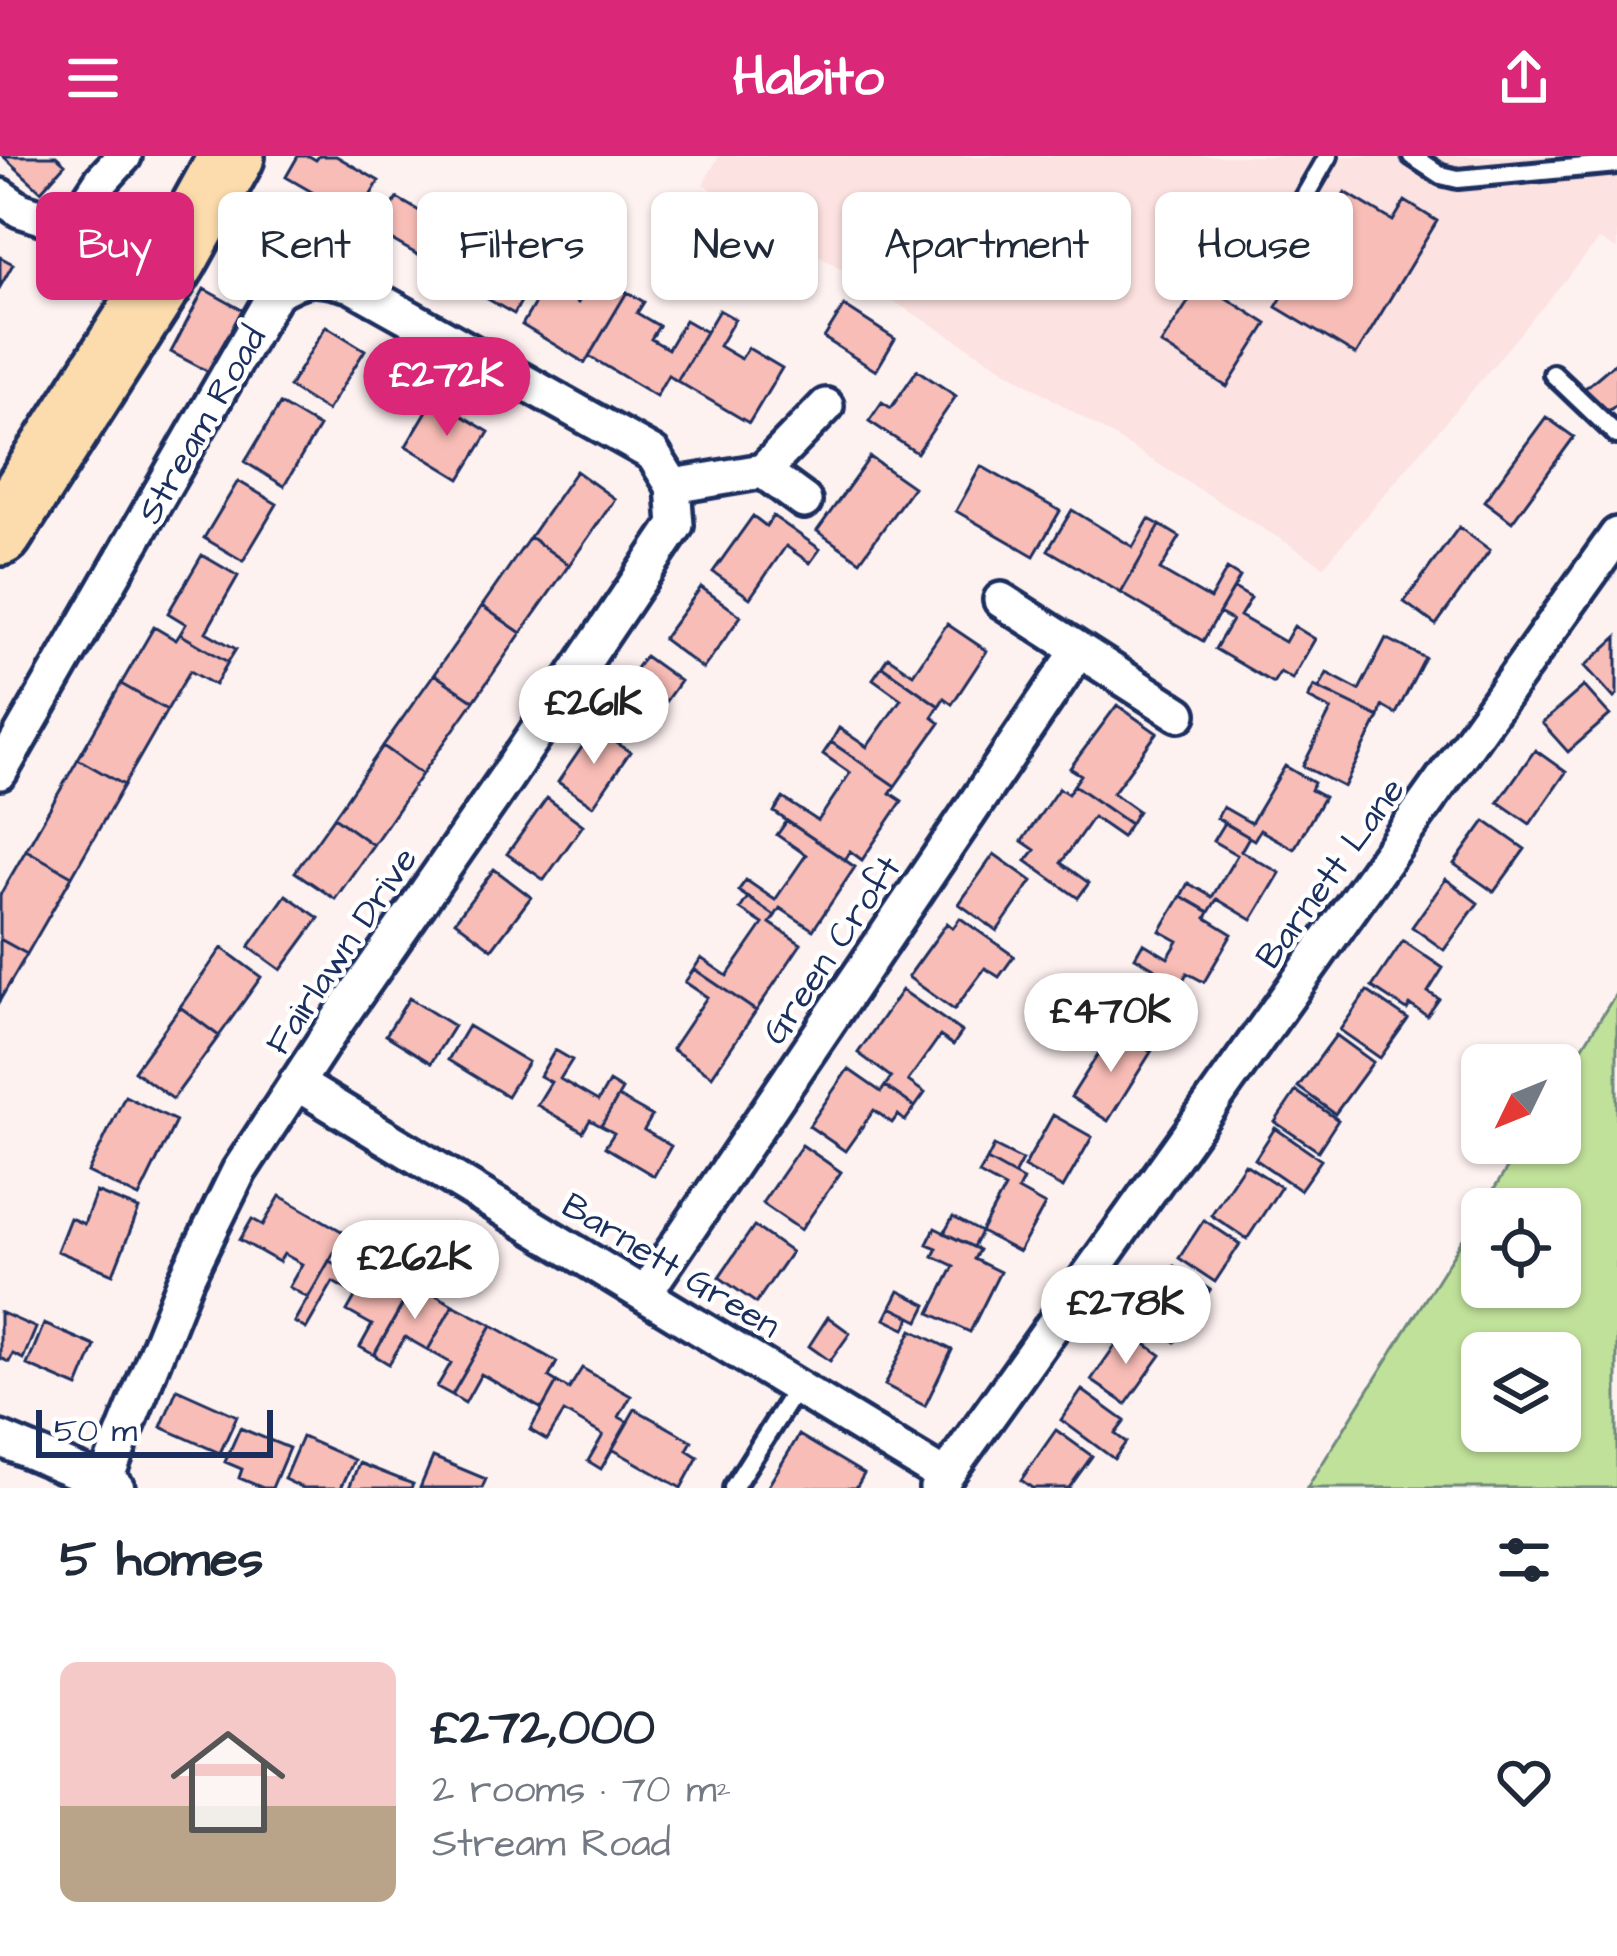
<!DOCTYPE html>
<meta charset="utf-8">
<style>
:root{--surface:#fff;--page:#f2f2f3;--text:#1f2937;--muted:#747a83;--accent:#db2777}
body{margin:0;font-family:"Architects Daughter",sans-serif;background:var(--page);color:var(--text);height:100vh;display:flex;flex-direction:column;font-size:45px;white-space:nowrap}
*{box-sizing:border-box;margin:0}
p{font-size:39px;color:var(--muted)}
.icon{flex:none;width:66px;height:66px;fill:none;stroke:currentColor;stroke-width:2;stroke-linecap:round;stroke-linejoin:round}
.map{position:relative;height:1332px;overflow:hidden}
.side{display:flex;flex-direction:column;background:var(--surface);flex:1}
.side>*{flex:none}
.hud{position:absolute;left:36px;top:36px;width:1545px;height:108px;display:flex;gap:24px}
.needle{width:78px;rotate:227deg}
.fabs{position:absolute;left:1461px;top:888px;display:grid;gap:24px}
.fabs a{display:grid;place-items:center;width:120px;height:120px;border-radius:18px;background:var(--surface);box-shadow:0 3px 9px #0004;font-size:60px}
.scale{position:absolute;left:36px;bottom:30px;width:237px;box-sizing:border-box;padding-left:12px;border:6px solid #1b2f5e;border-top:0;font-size:33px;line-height:42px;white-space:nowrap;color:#1b2f5e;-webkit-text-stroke:9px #fff;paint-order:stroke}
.price{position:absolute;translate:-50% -102px;padding:0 27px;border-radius:42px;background:#fff;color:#222;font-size:39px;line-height:78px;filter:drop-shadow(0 3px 6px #0008)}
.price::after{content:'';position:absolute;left:50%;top:72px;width:36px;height:27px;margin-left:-18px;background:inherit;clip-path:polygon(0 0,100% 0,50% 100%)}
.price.active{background:var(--accent);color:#fff}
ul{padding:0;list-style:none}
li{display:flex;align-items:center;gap:36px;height:300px;padding:0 60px}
li span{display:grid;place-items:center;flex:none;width:336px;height:240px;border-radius:18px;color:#555}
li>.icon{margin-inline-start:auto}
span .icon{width:144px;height:144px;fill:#fffc;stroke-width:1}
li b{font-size:51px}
h2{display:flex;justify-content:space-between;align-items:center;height:144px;padding:0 60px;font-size:51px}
.chip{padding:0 42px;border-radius:18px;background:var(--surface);box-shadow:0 3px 9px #0004;font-size:42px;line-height:108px}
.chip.active{background:var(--accent);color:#fff}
header{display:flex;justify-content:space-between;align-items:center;height:156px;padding:0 60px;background:var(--accent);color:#fff;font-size:54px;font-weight:700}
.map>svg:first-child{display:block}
</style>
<header><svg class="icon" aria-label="menu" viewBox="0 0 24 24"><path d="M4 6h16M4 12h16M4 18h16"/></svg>Habito<svg class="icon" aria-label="share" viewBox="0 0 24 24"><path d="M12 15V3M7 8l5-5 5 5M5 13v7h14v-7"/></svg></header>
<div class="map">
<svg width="1617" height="1332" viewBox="0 0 1617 1332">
<rect width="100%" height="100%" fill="#fef2f1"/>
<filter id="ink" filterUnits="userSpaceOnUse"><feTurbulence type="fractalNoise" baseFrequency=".00833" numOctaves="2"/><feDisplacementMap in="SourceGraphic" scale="24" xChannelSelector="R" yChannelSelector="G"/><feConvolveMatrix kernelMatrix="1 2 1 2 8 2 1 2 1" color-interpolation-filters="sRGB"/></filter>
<g filter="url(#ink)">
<path fill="#fce2e0" d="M719 0H1617V93L1599 84 1324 410 703 28Z"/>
<path fill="#c0e19a" stroke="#6e887c" stroke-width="3" fill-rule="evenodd" d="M1617 836V1332H1307L1523 987H1560V927ZM1482 1053H1560V1131H1482ZM1482 1197H1560V1275H1482Z"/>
<path fill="#f9bdb7" stroke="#1b2f5e" stroke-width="3" d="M3 0H56L65 8 41 35Z
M298 0H309L316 4 319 0H336L379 25 357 62 286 21Z
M1345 36 1393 65 1405 45 1437 65 1356 199 1276 151Z
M397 42 452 74 432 107 378 76Z
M479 53 489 59 476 83 524 110 539 85 551 92 514 158 442 117Z
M551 92 566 101 555 120 564 125 558 135 578 147 590 126 609 137 614 128 627 136 585 207 522 169 546 128 535 121Z
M0 101 13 108 0 131Z
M1201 126 1267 168 1227 231 1161 188Z
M204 133 242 154 209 216 171 196Z
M627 136 644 146 637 157 659 170 651 183 668 193 685 164 706 176 677 225 668 219 656 240 589 200Z
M844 150 895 183 876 215 824 182Z
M719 154 735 163 719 190 741 203 748 192 782 212 749 267 677 225Z
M326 170 365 194 327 255 289 231Z
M1617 205V248L1605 258 1584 233Z
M917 214 956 240 917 297 869 265 882 246 891 252Z
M434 243 489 276 460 323 406 290Z
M280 248 319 271 284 330 245 306Z
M1546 261 1574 281 1512 366 1484 345Z
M870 301 913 331 860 405 817 375Z
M981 310 1060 355 1034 400 956 355Z
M576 315 615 343 569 409 530 381Z
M238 325 277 348 243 405 204 382Z
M1072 354 1133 391 1149 363 1160 369 1121 437 1048 394Z
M753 360 766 370 773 360 820 393 810 407 786 390 750 442 713 416Z
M1160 369 1180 381 1160 414 1210 443 1227 413 1240 421 1203 485 1121 437Z
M1459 371 1490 394 1436 469 1404 446Z
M530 381 569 409 521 477 482 450Z
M202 399 238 420 206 476 236 493 228 506 180 478 186 468 168 457Z
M701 431 741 460 703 513 663 483Z
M1234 432 1251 442 1240 460 1285 486 1294 470 1315 483 1292 523 1280 516 1273 527 1215 493 1232 464 1219 457Z
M482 450 521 477 474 545 434 518Z
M947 468 987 495 952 548 944 542 939 550 882 510 888 501 913 518Z
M154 471 176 484 180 478 228 506 215 529 190 515 167 554 121 528Z
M1617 481V539L1614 542 1585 510Z
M1386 482 1425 502 1396 558 1382 550 1379 561 1319 532 1327 517 1359 534Z
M645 500 680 525 643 577 607 552Z
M882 510 939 550 932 561 940 567 895 630 831 586 839 572 867 591 901 543 873 523Z
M434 518 474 545 422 618 383 590Z
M121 528 167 554 124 629 78 603Z
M1314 530 1379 561 1344 631 1303 610 1331 554 1308 542Z
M1584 530 1610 559 1568 596 1542 567Z
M1117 549 1157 577 1113 637 1138 655 1130 668 1074 629 1081 619 1070 612Z
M595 572 630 596 593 650 558 626Z
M831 586 895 630 890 637 902 645 862 704 850 695 845 704 774 656 783 642 818 665 850 617 823 598Z
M383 590 422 618 373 689 334 661Z
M1535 594 1566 616 1530 668 1498 646Z
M78 603 124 629 72 720 26 694Z
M1285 610 1314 627 1311 634 1324 641 1294 693 1260 674 1254 684 1217 662 1223 651 1251 667Z
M1074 629 1130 668 1122 681 1093 661 1061 707 1089 727 1078 742 1026 705 1035 694 1022 685 1059 632 1068 638Z
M547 642 583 669 544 724 507 698Z
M334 661 373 689 335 743 295 716Z
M787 665 855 711 813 774 780 752 775 760 738 735 746 724 775 744 806 699 777 679Z
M1485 665 1525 693 1494 736 1454 708Z
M1224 667 1249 681 1241 695 1280 717 1252 764 1217 743 1209 756 1181 740 1188 727 1212 741 1237 699 1213 685Z
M26 694 72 720 27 798 0 783V739Z
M994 698 1032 725 997 775 959 748Z
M494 713 531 741 492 793 455 765Z
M1446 723 1478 747 1444 794 1412 771Z
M286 739 319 762 281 814 249 791Z
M1181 740 1209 756 1206 762 1232 778 1204 826 1187 817 1181 828 1135 801 1143 787 1168 802 1178 785 1160 775Z
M748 741 775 760 770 767 801 788 756 855 694 813 701 802 727 820 763 768 740 753Z
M960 762 1014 800 999 821 985 812 954 854 908 821 947 767 953 772Z
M0 783 27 798 0 844Z
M1403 785 1443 812 1428 836 1439 843 1427 860 1410 849 1407 854 1372 831Z
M222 792 261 821 219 880 180 851Z
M694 813 756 855 712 920 672 893 707 841 685 826Z
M1143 825 1181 848 1151 896 1114 873Z
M902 834 962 876 953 889 940 880 908 925 925 937 915 951 885 930 891 921 858 897Z
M1367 835 1408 863 1380 902 1340 874Z
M409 842 454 870 431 907 386 879Z
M180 851 219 880 173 943 134 915Z
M468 870 528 906 507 940 448 904Z
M1114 873 1151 896 1108 965 1071 941Z
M1336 879 1373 906 1335 958 1298 931Z
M555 894 572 904 560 923 598 945 609 926 622 934 601 970 590 964 583 976 537 949 551 926 540 920Z
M848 913 881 936 885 930 915 951 905 965 898 959 892 967 874 954 845 995 809 970Z
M1296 935 1338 964 1318 995 1275 966Z
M125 940 176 965 139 1041 88 1016Z
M618 941 652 960 644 974 671 990 654 1020 605 991 614 977 601 970Z
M1053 959 1092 981 1063 1032 1024 1011Z
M1275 972 1321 1004 1300 1034 1255 1003Z
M802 989 841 1016 801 1074 762 1047Z
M994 990 1022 1004 1014 1019 987 1004Z
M987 1004 1023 1024 1018 1034 1045 1049 1019 1096 981 1076 1005 1032 979 1018Z
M1245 1008 1281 1031 1247 1083 1211 1059Z
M96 1036 139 1053 113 1118 57 1095 70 1062 84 1068Z
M280 1040 345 1077 308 1142 289 1131 302 1108 284 1098 279 1106 240 1084 252 1063 263 1069Z
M953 1061 981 1076 973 1091 944 1077Z
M1204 1064 1240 1088 1215 1126 1179 1102Z
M754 1070 791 1096 756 1147 719 1121Z
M935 1072 979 1094 974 1103 1000 1116 970 1176 930 1157 954 1110 933 1100 937 1092 927 1088Z
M353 1088 377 1102 356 1139 333 1126 306 1173 294 1166 329 1105 340 1110Z
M377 1102 416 1124 374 1199 360 1191 372 1169 347 1155Z
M1174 1110 1210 1134 1175 1186 1139 1162Z
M415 1127 453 1149 428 1194 405 1181 389 1208 374 1199Z
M899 1135 927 1149 919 1165 891 1151Z
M453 1149 492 1169 452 1239 437 1231 451 1207 428 1194Z
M891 1151 911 1161 905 1173 885 1163Z
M0 1156 36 1172 23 1203 13 1198 9 1206 0 1202Z
M828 1161 850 1177 830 1205 809 1190Z
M44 1168 95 1190 78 1231 27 1209Z
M492 1169 557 1206 549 1221 557 1226 542 1253 481 1218 465 1247 452 1239Z
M912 1174 952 1194 925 1250 885 1229Z
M1126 1174 1161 1199 1126 1248 1091 1224Z
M582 1212 631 1240 619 1261 628 1266 601 1313 588 1305 603 1279 564 1256 547 1284 530 1274 557 1226 569 1233Z
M177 1233 237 1260 220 1297 161 1271Z
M1082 1234 1125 1265 1115 1278 1126 1286 1114 1303 1061 1264Z
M635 1253 692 1285 687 1294 698 1301 681 1332 612 1293Z
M240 1272 289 1292 272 1332H263L239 1322 242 1313 225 1306Z
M1056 1274 1092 1300 1069 1332H1032L1021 1324Z
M799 1279 864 1318 856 1332H767Z
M302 1281 354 1304 341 1332H303L284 1323Z
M433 1301 486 1323 482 1332H420Z
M359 1307 413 1328 411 1332H349Z"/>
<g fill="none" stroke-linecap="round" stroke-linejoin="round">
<defs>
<path id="lane" d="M1412 0 1441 19 1458 23 1617 8
M1257 123 1328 0
M1553 218 1617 279
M733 1332 797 1231"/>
<path id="street" d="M0 40 20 54 67 69 81 56 102 24 124 0
M67 69 80 111
M763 315 804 345
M673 330 763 315 826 250
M1001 444 1179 558
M0 616 275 137C305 118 317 119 351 129L653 298 673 330 676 369 506 622 336 867 239 1015 185 1125 104 1327
M296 927 945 1321
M645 1137 1079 494
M0 1283 117 1332
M937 1332 1617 379"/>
<path id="highway" d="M0 377 175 103 232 0"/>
</defs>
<use href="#lane" stroke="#1b2f5e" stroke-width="26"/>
<use href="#street" stroke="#1b2f5e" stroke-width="42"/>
<use href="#highway" stroke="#1b2f5e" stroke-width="72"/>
<use href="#lane" stroke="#fff" stroke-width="16"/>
<use href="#street" stroke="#fff" stroke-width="33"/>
<use href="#highway" stroke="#fcdcac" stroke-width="63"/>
</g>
</g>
<g text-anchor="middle" stroke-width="9" stroke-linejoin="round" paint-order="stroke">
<g font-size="36" fill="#1b2f5e" stroke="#fff">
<text transform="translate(200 268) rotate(-60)" y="13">Stream Road</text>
<text transform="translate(1329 716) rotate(-54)" y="13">Barnett Lane</text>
<text transform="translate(830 793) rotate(-56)" y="13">Green Croft</text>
<text transform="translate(340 794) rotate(-56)" y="13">Fairlawn Drive</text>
<text transform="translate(672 1108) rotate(31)" y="13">Barnett Green</text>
</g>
</g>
</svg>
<div class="fabs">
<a><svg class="needle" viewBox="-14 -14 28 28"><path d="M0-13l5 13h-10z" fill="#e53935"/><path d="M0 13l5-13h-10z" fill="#747a83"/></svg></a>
<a><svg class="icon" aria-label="locate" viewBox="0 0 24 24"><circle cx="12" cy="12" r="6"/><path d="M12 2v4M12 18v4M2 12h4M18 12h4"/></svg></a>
<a><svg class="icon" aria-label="layers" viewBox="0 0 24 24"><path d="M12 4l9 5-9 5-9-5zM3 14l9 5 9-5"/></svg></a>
</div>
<div class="scale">50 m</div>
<b class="price active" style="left:447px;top:283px">£272K</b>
<b class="price" style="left:594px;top:611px">£261K</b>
<b class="price" style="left:1111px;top:919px">£470K</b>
<b class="price" style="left:415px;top:1166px">£262K</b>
<b class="price" style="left:1126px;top:1211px">£278K</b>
<div class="hud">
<a class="chip active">Buy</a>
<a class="chip">Rent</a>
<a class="chip">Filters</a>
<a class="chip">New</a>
<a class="chip">Apartment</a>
<a class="chip">House</a>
</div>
</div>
<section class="side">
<h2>5 homes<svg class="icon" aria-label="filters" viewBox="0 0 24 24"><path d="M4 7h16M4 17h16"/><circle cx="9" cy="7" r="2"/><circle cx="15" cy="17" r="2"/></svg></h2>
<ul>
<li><span style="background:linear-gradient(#f6c9c9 60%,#b9a48a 0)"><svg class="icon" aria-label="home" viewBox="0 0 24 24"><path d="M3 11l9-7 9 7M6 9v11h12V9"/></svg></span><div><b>£272,000</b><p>2 rooms · 70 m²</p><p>Stream Road</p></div><svg class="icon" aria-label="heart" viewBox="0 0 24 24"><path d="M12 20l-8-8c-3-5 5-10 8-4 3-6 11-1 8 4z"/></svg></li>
</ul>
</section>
